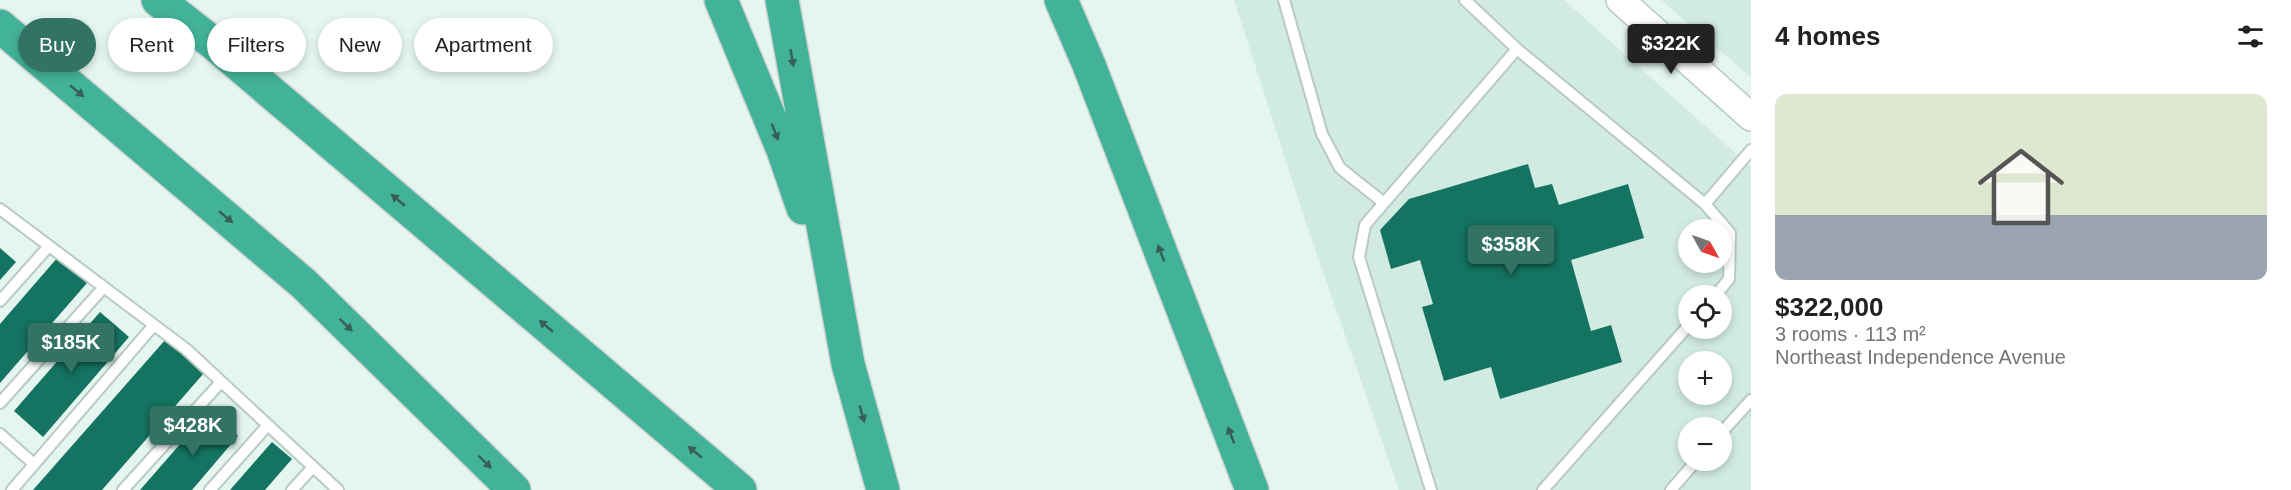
<!DOCTYPE html>
<meta charset="utf-8">
<style>
:root{--surface:#fff;--page:#f6f6f6;--text:#202124;--muted:#757577;--accent:#327363}
body{margin:0;font-family:Arial,sans-serif;background:var(--page);color:var(--text);height:100vh;display:flex;flex-direction:column;font-size:22px;white-space:nowrap}
*{box-sizing:border-box;margin:0}
p{font-size:20px;color:var(--muted)}
.icon{flex:none;width:33px;height:33px;fill:none;stroke:currentColor;stroke-width:2;stroke-linecap:round;stroke-linejoin:round}
.map{position:relative;flex:1;overflow:hidden}
.panel{display:flex;flex-direction:column;background:var(--surface);width:540px}
.panel>*{flex:none}
.guide{position:absolute;left:18px;top:18px;width:570px;height:54px;display:flex;gap:12px}
.needle{width:39px;rotate:130deg}
.tools{position:absolute;left:1678px;top:219px;display:grid;gap:12px}
.tools a{display:grid;place-items:center;width:54px;height:54px;border-radius:50%;background:var(--surface);box-shadow:0 3px 9px #0003;font-size:30px}
.price{position:absolute;translate:-50% -51px;padding:0 14px;border-radius:6px;background:var(--accent);color:#fff;font-size:20px;line-height:39px;filter:drop-shadow(0 2px 3px #0008)}
.price::after{content:'';position:absolute;left:50%;top:36px;width:18px;height:14px;margin-left:-9px;background:inherit;clip-path:polygon(0 0,100% 0,50% 100%)}
.price.current{background:#222;color:#fff}
ul{padding:0;list-style:none}
li{display:grid;align-content:center;gap:12px;height:318px;padding:0 24px}
li span{display:grid;place-items:center;height:186px;border-radius:12px;color:#555}
li>.icon{margin-inline-start:auto}
span .icon{width:108px;height:108px;fill:#fffc;stroke-width:1}
li b{font-size:26px}
h2{display:flex;justify-content:space-between;align-items:center;height:72px;padding:0 24px;font-size:26px}
.pill{padding:0 21px;border-radius:27px;background:var(--surface);box-shadow:0 3px 9px #0003;font-size:21px;line-height:54px}
.pill.current{background:var(--accent);color:#fff}
main{display:flex;flex:1;min-height:0}
.map>svg:first-child{display:block}
</style>
<main>
<div class="map">
<svg width="1751" height="490" viewBox="0 0 1751 490">
<rect width="100%" height="100%" fill="#e5f6f0"/>
<path fill="#d1ebe3" fill-rule="evenodd" d="M1234 0H1564L1751 167V490H1399L1306 223ZM1689 230H1722V262H1689ZM1689 296H1722V328H1689ZM1689 362H1722V394H1689ZM1689 428H1722V460H1689Z
M1661 0H1751V77Z"/>
<path fill="#147461" d="M1528 164 1535 188 1552 184 1559 205 1628 184 1644 238 1571 260 1591 331 1611 325 1622 362 1500 399 1491 367 1444 381 1422 307 1433 304 1420 260 1391 269 1380 230 1409 199Z
M0 248 16 262 0 280Z
M58 257 87 283 0 383V324Z
M100 312 129 337 43 437 14 411Z
M166 339 204 373 102 490H33Z
M209 411 238 436 192 490H140Z
M272 442 292 459 265 490H230Z"/>
<g fill="none" stroke-linecap="round" stroke-linejoin="round">
<defs>
<path id="service" d="M1284 0 1322 134 1340 168 1384 203
M1465 0 1517 49
M1705 204 1751 150
M0 209 186 349 338 490
M0 301 49 246
M0 403 104 287
M1722 432 1751 400
M0 434 34 464
M12 490 154 325
M123 490 221 382
M210 490 268 425
M292 490 313 467
M1431 490 1359 257 1365 225 1517 49 1705 204 1730 233 1729 279 1715 296
M1543 490 1689 325
M1671 490 1697 460"/>
<path id="tertiary" d="M1620 0 1751 117"/>
<path id="motorway" d="M158 0 213 43 740 490
M721 0 783 150 803 208
M782 0 848 364 883 490
M1061 0 1089 65 1252 490
M0 26 304 284 514 490"/>
</defs>
<use href="#service" stroke="#b9c9c4" stroke-width="14"/>
<use href="#tertiary" stroke="#b9c9c4" stroke-width="30"/>
<use href="#motorway" stroke="#d2d4d3" stroke-width="36"/>
<use href="#service" stroke="#fff" stroke-width="10"/>
<use href="#tertiary" stroke="#fff" stroke-width="27"/>
<use href="#motorway" stroke="#42b298" stroke-width="33"/>
</g>
<defs><path id="oneway-solid" d="M-6-.8H1V-3.2L6.5 0L1 3.2V.8H-6Z" transform="scale(1.5)"/></defs>
<g fill="#385f55">
<use href="#oneway-solid" transform="translate(792 58) rotate(80)"/>
<use href="#oneway-solid" transform="translate(77 91) rotate(40)"/>
<use href="#oneway-solid" transform="translate(775 132) rotate(68)"/>
<use href="#oneway-solid" transform="translate(398 200) rotate(-140)"/>
<use href="#oneway-solid" transform="translate(226 217) rotate(40)"/>
<use href="#oneway-solid" transform="translate(1161 253) rotate(-111)"/>
<use href="#oneway-solid" transform="translate(346 325) rotate(44)"/>
<use href="#oneway-solid" transform="translate(546 326) rotate(-140)"/>
<use href="#oneway-solid" transform="translate(862 414) rotate(74)"/>
<use href="#oneway-solid" transform="translate(1231 435) rotate(-111)"/>
<use href="#oneway-solid" transform="translate(695 452) rotate(-140)"/>
<use href="#oneway-solid" transform="translate(485 462) rotate(44)"/>
</g>
</svg>
<div class="tools">
<a><svg class="needle" viewBox="-14 -14 28 28"><path d="M0-13l5 13h-10z" fill="#e53935"/><path d="M0 13l5-13h-10z" fill="#757577"/></svg></a>
<a><svg class="icon" aria-label="locate" viewBox="0 0 24 24"><circle cx="12" cy="12" r="6"/><path d="M12 2v4M12 18v4M2 12h4M18 12h4"/></svg></a>
<a>+</a>
<a>−</a>
</div>
<b class="price current" style="left:1671px;top:75px">$322K</b>
<b class="price" style="left:1511px;top:276px">$358K</b>
<b class="price" style="left:71px;top:374px">$185K</b>
<b class="price" style="left:193px;top:457px">$428K</b>
<div class="guide">
<a class="pill current">Buy</a>
<a class="pill">Rent</a>
<a class="pill">Filters</a>
<a class="pill">New</a>
<a class="pill">Apartment</a>
</div>
</div>
<section class="panel">
<h2>4 homes<svg class="icon" aria-label="filters" viewBox="0 0 24 24"><path d="M4 7h16M4 17h16"/><circle cx="9" cy="7" r="2"/><circle cx="15" cy="17" r="2"/></svg></h2>
<ul>
<li><span style="background:linear-gradient(#dfe7d0 65%,#9aa5b1 0)"><svg class="icon" aria-label="home" viewBox="0 0 24 24"><path d="M3 11l9-7 9 7M6 9v11h12V9"/></svg></span><div><b>$322,000</b><p>3 rooms · 113 m²</p><p>Northeast Independence Avenue</p></div></li>
</ul>
</section>
</main>
